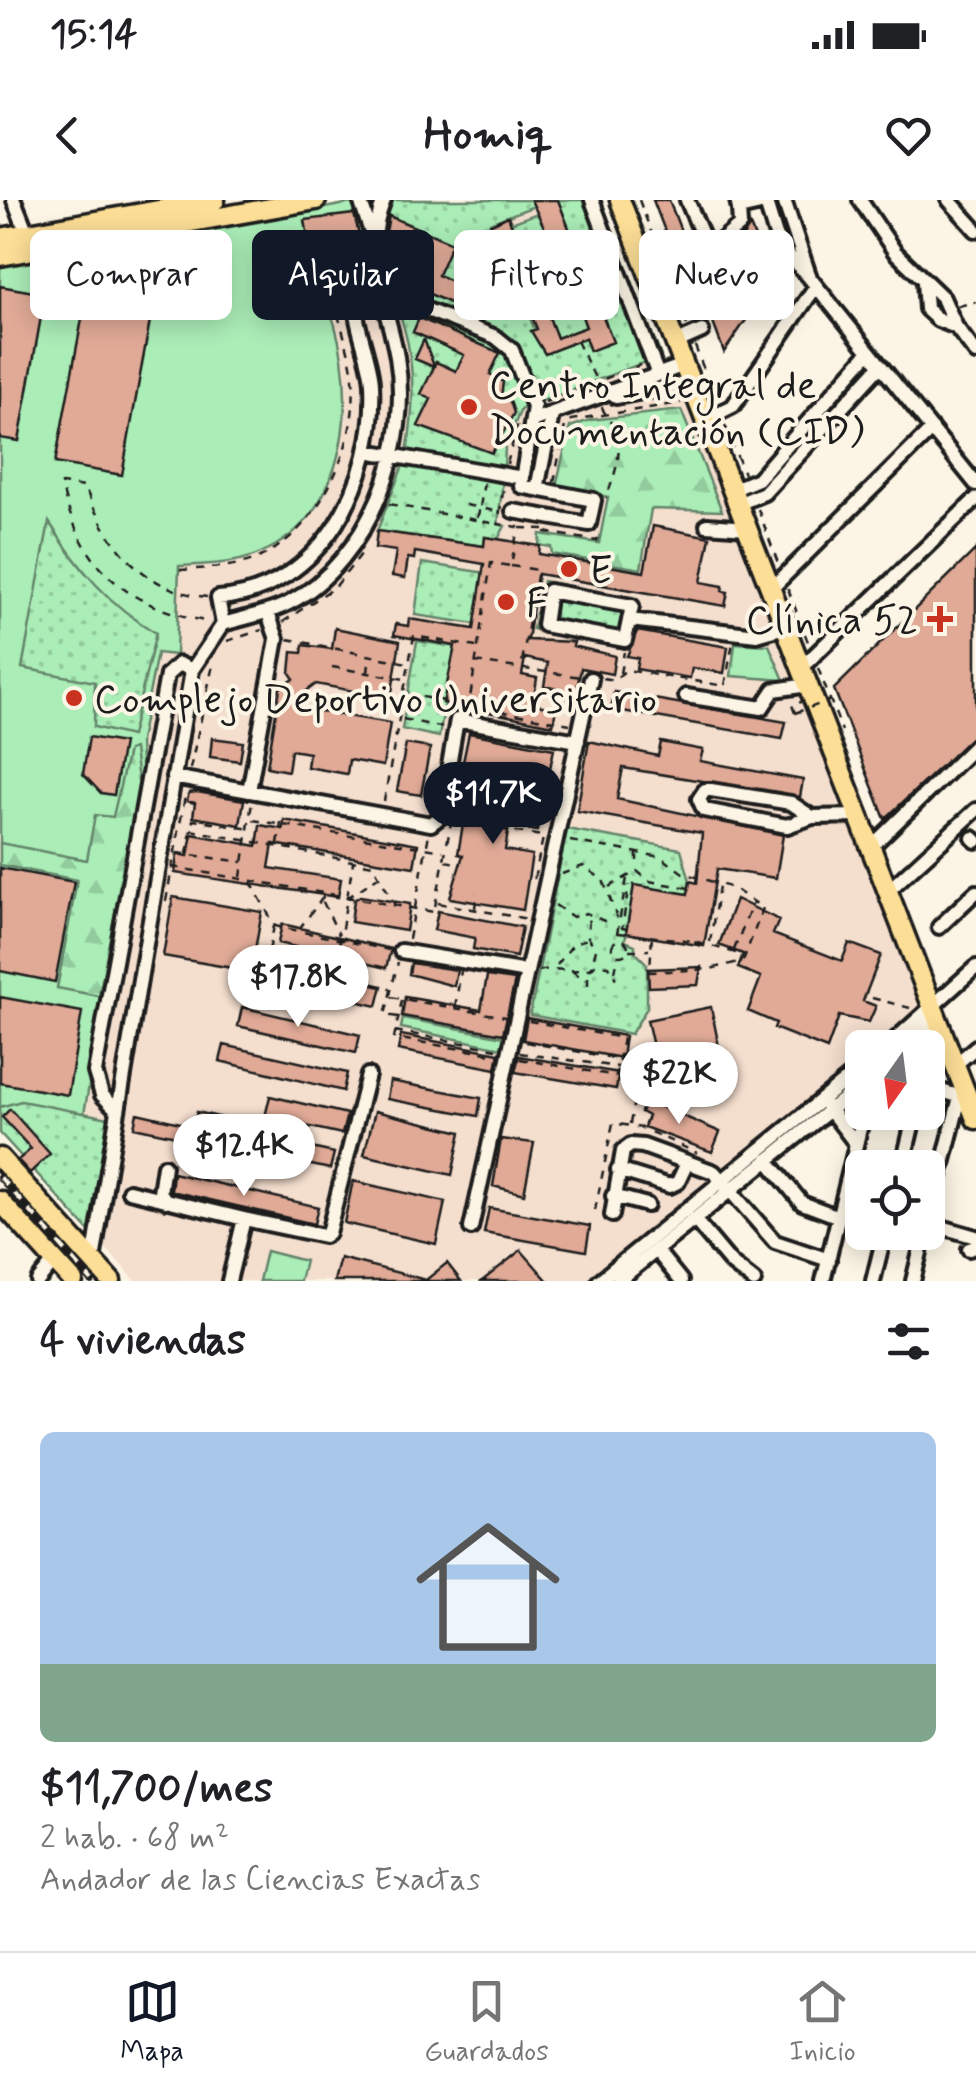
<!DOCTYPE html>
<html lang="es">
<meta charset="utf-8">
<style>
:root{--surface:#fff;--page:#f6f6f6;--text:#202124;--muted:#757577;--line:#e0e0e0;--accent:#111827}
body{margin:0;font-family:Mynerve,sans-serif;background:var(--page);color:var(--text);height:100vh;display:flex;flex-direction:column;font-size:38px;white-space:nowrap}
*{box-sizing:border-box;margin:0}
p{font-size:32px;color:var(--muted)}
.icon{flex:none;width:55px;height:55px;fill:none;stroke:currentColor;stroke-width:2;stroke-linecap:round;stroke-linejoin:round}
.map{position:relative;height:1081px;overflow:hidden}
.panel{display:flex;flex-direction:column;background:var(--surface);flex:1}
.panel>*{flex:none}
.top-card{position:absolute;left:30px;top:30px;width:918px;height:90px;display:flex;gap:20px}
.needle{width:65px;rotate:194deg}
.controls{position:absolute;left:845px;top:830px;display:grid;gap:20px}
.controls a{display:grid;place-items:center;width:100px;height:100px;border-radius:15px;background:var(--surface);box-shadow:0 5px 25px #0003;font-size:50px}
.price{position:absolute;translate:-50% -85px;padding:0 22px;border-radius:35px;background:#fff;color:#222;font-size:32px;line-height:65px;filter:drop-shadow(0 2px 5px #0008)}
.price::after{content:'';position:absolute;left:50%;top:60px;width:30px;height:22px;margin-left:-15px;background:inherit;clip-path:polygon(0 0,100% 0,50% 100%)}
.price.current{background:var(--accent);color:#fff}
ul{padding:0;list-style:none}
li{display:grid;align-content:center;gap:20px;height:530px;padding:0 40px}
li span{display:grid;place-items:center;height:310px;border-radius:15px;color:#555}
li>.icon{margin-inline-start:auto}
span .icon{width:180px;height:180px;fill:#fffc;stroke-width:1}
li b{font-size:42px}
h2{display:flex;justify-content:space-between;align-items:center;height:120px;padding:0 40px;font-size:42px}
.tag{padding:0 35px;border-radius:15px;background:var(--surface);box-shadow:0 5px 25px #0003;font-size:35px;line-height:90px}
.tag.current{background:var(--accent);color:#fff}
.status{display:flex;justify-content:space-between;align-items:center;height:70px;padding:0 50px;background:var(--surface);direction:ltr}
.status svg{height:28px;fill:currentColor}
header{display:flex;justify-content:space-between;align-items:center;height:130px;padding:0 40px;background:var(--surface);font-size:45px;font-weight:800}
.dock{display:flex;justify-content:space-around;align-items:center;height:140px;border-top:2px solid var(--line);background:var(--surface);font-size:28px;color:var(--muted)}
.dock a{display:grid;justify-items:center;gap:5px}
.dock .current{color:var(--accent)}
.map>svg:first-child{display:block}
</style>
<div class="status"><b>15:14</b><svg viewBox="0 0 49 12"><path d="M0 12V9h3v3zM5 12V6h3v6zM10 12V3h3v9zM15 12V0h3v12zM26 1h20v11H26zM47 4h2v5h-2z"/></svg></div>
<header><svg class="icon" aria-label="back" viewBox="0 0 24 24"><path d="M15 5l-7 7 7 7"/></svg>Homiq<svg class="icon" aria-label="heart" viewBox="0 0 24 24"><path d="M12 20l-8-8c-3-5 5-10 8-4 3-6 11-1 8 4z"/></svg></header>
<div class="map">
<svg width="976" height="1081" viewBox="0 0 976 1081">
<defs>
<pattern id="forest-firs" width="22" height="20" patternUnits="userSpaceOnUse" patternTransform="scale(2.5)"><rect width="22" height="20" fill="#aaedb7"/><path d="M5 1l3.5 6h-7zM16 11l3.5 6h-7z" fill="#92cb9d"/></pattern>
<pattern id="park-dots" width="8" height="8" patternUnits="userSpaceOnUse" patternTransform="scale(2.5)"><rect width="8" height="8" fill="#aaedb7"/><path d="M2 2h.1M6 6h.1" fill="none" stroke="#92cb9d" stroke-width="1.8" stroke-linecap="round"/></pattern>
</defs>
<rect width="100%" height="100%" fill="#fcf5e5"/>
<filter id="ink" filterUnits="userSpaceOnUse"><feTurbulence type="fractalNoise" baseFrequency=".01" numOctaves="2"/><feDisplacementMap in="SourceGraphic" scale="20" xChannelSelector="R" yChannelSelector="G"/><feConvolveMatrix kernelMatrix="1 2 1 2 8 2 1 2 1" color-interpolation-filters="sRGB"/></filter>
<g filter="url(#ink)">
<path fill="#f4dece" d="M374 0H600L660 161 692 214 922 806 870 847 862 848V854L588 1081H136L0 933V907L85 913 142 586 140 541 157 452 176 454 179 365 218 366 337 122 323 93 358 74 357 2Z"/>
<path fill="#aaedb7" stroke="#63846a" stroke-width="2.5" d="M357 2 368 60 358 74 323 93C359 170 357 304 269 349 239 365 212 364 179 366L176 455 157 453 140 541 142 586 84 914 0 907V67Z
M403 818 504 837 502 848 401 828Z
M266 1051 305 1061 300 1081H259Z"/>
<path fill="url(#forest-firs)" stroke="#63846a" stroke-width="2.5" d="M681 210 722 311 651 309 641 369 552 354 551 347 539 345 540 334 599 343 608 297 556 286 570 227 590 220Z
M735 443 769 445 784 480 731 476Z
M134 549 139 588 99 796 57 788 77 680 0 665V643L87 660 95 615 113 617 128 551Z"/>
<path fill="url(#park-dots)" stroke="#63846a" stroke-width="2.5" d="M391 0H531L534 6 490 23 545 154 585 138 590 151 613 142 558 0H600L661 156 521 209 505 247 504 270 407 253C414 212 416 170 404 128 390 78 370 54 391 0Z
M540 12 555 50 525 61 511 23Z
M572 88 586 127 557 138 542 99Z
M405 260 503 279 498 324 505 326 498 339 485 337 484 346 377 331Z
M49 322C79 369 108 404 156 433L131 536 94 527 95 482 22 468Z
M422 363 486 373 476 424 415 415Z
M543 381 629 397 619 445 533 429Z
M417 441 470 449 452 463 439 537 402 529Z
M567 629 681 649 690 681 688 694 634 686 625 741 635 745V752L647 764V808L631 834 530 815Z
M21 901 109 918 90 1032 0 933V907Z"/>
<path fill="#e0aa97" stroke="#1c1c1c" stroke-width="2.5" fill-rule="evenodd" d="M531 0H558L613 142 590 151 585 138 545 154 531 131 537 129 527 104 491 117 462 38 508 16 525 61 555 50ZM572 88 586 127 557 138 542 99Z
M653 0H669L699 78 685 83Z
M354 14 365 59 313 66 305 20Z
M389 16 452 43 438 75 465 87 456 106 392 77 406 46 385 37Z
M750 26 767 65 779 72 724 152 703 96Z
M0 86 45 94 19 241 0 238Z
M85 103 151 115 122 275 55 263Z
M419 118 500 153 490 174 503 182 501 198 510 201 514 213 492 253 418 226 431 199 421 194 434 167 415 159 424 139 434 166 436 162 456 171 464 155 413 132Z
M653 326 710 337 701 382 723 386 722 391 728 392 725 406 538 374 528 440 574 442 573 446 615 456 612 474 581 468 575 499 557 496 558 489 544 486 548 463 525 458 522 475 537 478 533 504 556 509 553 525 443 503 455 446 394 435 396 424 408 426 409 419 474 429 484 364 415 352 414 359 408 358 405 378 392 376 396 351 375 348 377 331 484 346 485 337 540 346 539 354 644 372Z
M976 349V533L885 619 834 489Z
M335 428 400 441 391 498 316 484 300 496 298 508 390 523 383 566 349 560 347 574 307 567 309 553 291 550 288 571 267 567 280 488 294 479 290 473 292 452 302 453 303 445 332 449Z
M637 431 728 447 724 473 692 468 690 478 636 469 638 458 627 456Z
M614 492 786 522 782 539 611 509Z
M469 533 554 549 547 583 462 567Z
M89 537 123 543 114 595 101 593 83 574Z
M212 538 243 542 240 561 210 557Z
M589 541 658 556 661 542 703 550 700 561 803 580 800 597 623 568 617 599 783 635 776 678 717 669 704 746 626 733 634 685 688 694 690 681 697 683 702 633 577 611Z
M406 544 430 548 421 595 397 591Z
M458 586 542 600 537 631 509 626 505 650 532 655 523 710 450 698 463 655 458 654 464 618 453 617Z
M197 592 244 600 240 625 193 617 195 603 187 601 189 593Z
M284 620 418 644 414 667 273 644 269 668 341 679 338 697 175 673 177 654 188 656 192 634 257 646 260 625 283 629Z
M0 668 74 682 55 782 0 771Z
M360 696 410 704 406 731 351 722 354 700Z
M173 697 262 712 254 755 382 786 377 806 271 781 272 775 163 756Z
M736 699 779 720 773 734 842 761 849 743 881 755 863 801 876 806 869 822 839 816 827 849 774 828 776 823 748 811 761 777 738 768 743 754 719 745Z
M438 711 522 727 516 757 473 749 475 738 434 730Z
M282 724 391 749 386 768 278 743Z
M411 763 457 770 454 786 409 774Z
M701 767 698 785 649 787 648 769Z
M487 776 515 780 503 834 402 816 405 797 481 810Z
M0 797 82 812 68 895 0 883Z
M242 807 360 835 356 853 238 826Z
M711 807 724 872 661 882 647 820Z
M527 818 625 836 622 858 523 840Z
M401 835 499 853 496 869 398 850Z
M224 845 347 873 343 891 220 861Z
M519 856 619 873 616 889 515 872Z
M390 881 481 898 478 916 387 899Z
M270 896 347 914 342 934 265 917Z
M646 900 720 932 712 952 644 927 648 916 641 912Z
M10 909 50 954 30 973 18 960 31 949 2 917Z
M375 911 461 932 452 975 364 955Z
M197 912 231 920 229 930 334 953 330 969 134 927 137 913 193 926Z
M501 939 534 943 524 994 493 986Z
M173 973 318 1007 314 1024 171 991Z
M353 981 445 1002 436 1044 344 1023Z
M489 1008 590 1026 586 1051 484 1033Z
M521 1050 548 1081H482Z
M340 1058 426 1080 447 1063 461 1081H334Z"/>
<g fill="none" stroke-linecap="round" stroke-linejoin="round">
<defs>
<path id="minor" d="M14 0 29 38
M360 0 371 32
M592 0 658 175
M687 0 709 51 740 25 739 9
M737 0 739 9 765 3
M765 0 779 45 809 77 976 284
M784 0 809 75
M860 0 895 52 943 98 956 127 976 153
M949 0 976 30
M924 82 926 109 938 120 956 127
M422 108 496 137 512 150 534 207 521 286 594 300 589 324 513 311
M675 143 702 131
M616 197 691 183
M534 220 684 165
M705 220 733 206 816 86
M366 251 523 278
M537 289 552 215
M732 290 758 279 869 152
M738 304 764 293 880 166
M707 325 747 328
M770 390 932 229
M549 391 632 406 625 440 544 425Z
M630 420 757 435 785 427
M223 424 218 398C322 391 377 279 372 184 371 159 353 122 356 101 358 89 368 79 371 67
M801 468 976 299
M192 470 223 424C246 417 268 414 289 403 370 360 412 245 397 157 387 102 361 55 384 0
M686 496 762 508 774 490 808 485
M173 577 431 624 440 617 457 520 578 541
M249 591 277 439 268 413
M812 617 791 603 711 590H705L699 599 704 610 787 626 812 617 859 616
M973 638 976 641
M871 647 976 545
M889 690 976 610
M939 727 976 692
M401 751 527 772
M886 848 976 767
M903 848 937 817
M955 865 976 847
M928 887 968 899
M960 897 928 1023 976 1037
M827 906 856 944
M767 960 802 1003 839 1017
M164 966 160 992 166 1001
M902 968 912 926
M618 970 670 986 678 982 687 963
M129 991 244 1019
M613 996 647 1005
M612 1015 623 951 631 945 643 946 714 972 775 1042 829 1060
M694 1019 731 1063 754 1081
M471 1028 591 479
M969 1049 976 1047
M656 1050 681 1081
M93 1060 192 470 179 464 167 475 95 872 102 895 115 908
M38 1081 55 1060
M229 1081 244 1019 324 1036 328 1033 368 875
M599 1081 862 867
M618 1081 862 884
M823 1081 864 912
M873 1081 885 1032
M913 1081 925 1032"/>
<path id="major" d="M620 0 976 919
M0 38 215 0
M0 56 316 0
M0 958 111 1081
M0 1001 73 1081"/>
</defs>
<use href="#minor" stroke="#1c1c1c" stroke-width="20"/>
<use href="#major" stroke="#1c1c1c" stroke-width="25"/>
<path stroke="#1c1c1c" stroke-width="2.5" stroke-dasharray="8 8" stroke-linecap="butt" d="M639 0 687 125
M958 106 976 102
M577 141 596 180
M695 146 715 199
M545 202 640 165
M602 207C605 216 612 222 615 230 624 252 614 277 606 298
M725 225 744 274
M507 264 519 219
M554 282 565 226 571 220 681 203
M389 304 497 324
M466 305 480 308 484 281
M758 309 778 363
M477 318 480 308 500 312
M520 328 544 329
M545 332 597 341 599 332
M511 366 538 370 521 468
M180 370C206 368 232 368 256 359 320 332 359 244 353 178 350 150 339 122 333 95L349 86
M788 389 808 442
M207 397C143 391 106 343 85 287L61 284C82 368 124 406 210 422
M283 422 336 386 362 353
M288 439 407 463
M227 441 262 430
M475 462 581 477
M332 467 405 479
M818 468 842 531
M368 472 370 455
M620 473 624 452
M603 478 614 480 626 470 725 486 733 442
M406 494 570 524
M468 511 491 363 511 366 518 327 498 324 504 286
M448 513 450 502
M795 513 792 505 801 502
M403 519 444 528
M190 569 214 460
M460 569 556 587
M459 582 555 599
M485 583 476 581V577L488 578
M384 601 414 436 476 447
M253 620 443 651
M452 622 542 636
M191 630 373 665 395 705
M570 641 661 657 683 673 733 688 763 708 743 761 710 769 650 772 652 734
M278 644 281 622
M177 653 243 662
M637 653V669
M187 654 193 620 251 629
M445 661 462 664
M172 667 434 712 451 623
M562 674 583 666 603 680 619 723
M241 677 252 602
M534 679 543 638
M251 682 275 726 389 750
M609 687 637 671 649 681 689 688
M347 698 378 677
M166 701 186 591
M323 702 339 735
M438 703 528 719
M555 705 573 717 586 713 604 721 612 716
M475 708 477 692
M274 726 267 761 390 789
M299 729 324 696
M627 729 622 728 629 685
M618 733 694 741 743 755
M617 734 627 678
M409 739 429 634
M612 748a8 8 0 1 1 16 0a8 8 0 1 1-16 0Z
M694 742 709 746
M710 742 719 686
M629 750H649
M734 750 753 702
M557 765 574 743 588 739
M539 771C557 766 574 774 591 768L596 749 588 737 589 716
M572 771 586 780
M615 772 618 756
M334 776 353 662
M588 785V771L595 765 609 766 616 779
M391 797 506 817
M872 798 910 808
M402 800 394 838 498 855
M455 807 461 771
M398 817 385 815 398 762
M395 831 497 849
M526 842 613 858
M520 853 618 867
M520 859 616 876 623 838 529 821
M630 924 635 894 722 877
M595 1010 613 923 642 928 697 953"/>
<use href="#minor" stroke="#fcf5e5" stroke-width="12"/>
<use href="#major" stroke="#fcde96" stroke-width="18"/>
<defs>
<path id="rail" d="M0 977 92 1081"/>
</defs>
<use href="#rail" stroke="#1c1c1c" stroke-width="8"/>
<use href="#rail" stroke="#fcf5e5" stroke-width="4" stroke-dasharray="11" stroke-linecap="butt"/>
<path stroke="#1c1c1c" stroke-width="2.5" stroke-dasharray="8 8" stroke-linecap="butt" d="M795 513 831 500
M485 583 538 591 539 587 488 578"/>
</g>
</g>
<g fill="#c8321e" stroke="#fcf5e5" stroke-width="4">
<circle cx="469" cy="207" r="10"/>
<circle cx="569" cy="369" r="10"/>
<circle cx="506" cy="402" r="10"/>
<path d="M935 404h10v10h10v10h-10v10h-10v-10h-10v-10h10z"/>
<circle cx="74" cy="498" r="10"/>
</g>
<g text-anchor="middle" stroke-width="8" stroke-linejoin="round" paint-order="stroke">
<g font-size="40" fill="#1c1c1c" stroke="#fcf5e5" text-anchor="start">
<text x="489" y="198">Centro Integral de<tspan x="489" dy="46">Documentación (CID)</tspan></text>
<text x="589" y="383">E</text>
<text x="526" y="416">F</text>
<text x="918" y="433" text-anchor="end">Clínica 52</text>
<text x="94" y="512">Complejo Deportivo Universitario</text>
</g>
</g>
</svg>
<div class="controls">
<a><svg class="needle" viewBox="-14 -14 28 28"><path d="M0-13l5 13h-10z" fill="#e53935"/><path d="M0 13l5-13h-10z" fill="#757577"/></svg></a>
<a><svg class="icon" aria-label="locate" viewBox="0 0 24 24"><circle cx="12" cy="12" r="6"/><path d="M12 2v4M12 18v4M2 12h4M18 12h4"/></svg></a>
</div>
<b class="price current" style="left:493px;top:647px">$11.7K</b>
<b class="price" style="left:298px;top:830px">$17.8K</b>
<b class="price" style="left:679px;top:927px">$22K</b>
<b class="price" style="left:244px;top:999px">$12.4K</b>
<div class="top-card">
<a class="tag">Comprar</a>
<a class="tag current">Alquilar</a>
<a class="tag">Filtros</a>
<a class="tag">Nuevo</a>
</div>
</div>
<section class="panel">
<h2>4 viviendas<svg class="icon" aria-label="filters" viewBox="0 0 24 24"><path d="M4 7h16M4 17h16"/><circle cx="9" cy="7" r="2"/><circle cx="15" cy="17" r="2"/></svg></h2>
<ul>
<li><span style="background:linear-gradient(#a9c7e8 75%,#7fa58c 0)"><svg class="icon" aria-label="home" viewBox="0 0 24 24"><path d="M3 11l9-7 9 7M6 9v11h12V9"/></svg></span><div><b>$11,700/mes</b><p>2 hab. · 68 m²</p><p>Andador de las Ciencias Exactas</p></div></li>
</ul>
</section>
<nav class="dock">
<a class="current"><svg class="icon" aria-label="map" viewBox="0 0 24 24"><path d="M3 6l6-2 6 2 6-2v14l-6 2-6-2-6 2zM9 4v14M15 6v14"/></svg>Mapa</a>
<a><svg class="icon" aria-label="saved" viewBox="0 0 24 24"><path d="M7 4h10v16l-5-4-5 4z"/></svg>Guardados</a>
<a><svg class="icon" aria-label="home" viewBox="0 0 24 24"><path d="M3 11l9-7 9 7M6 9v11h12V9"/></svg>Inicio</a>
</nav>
